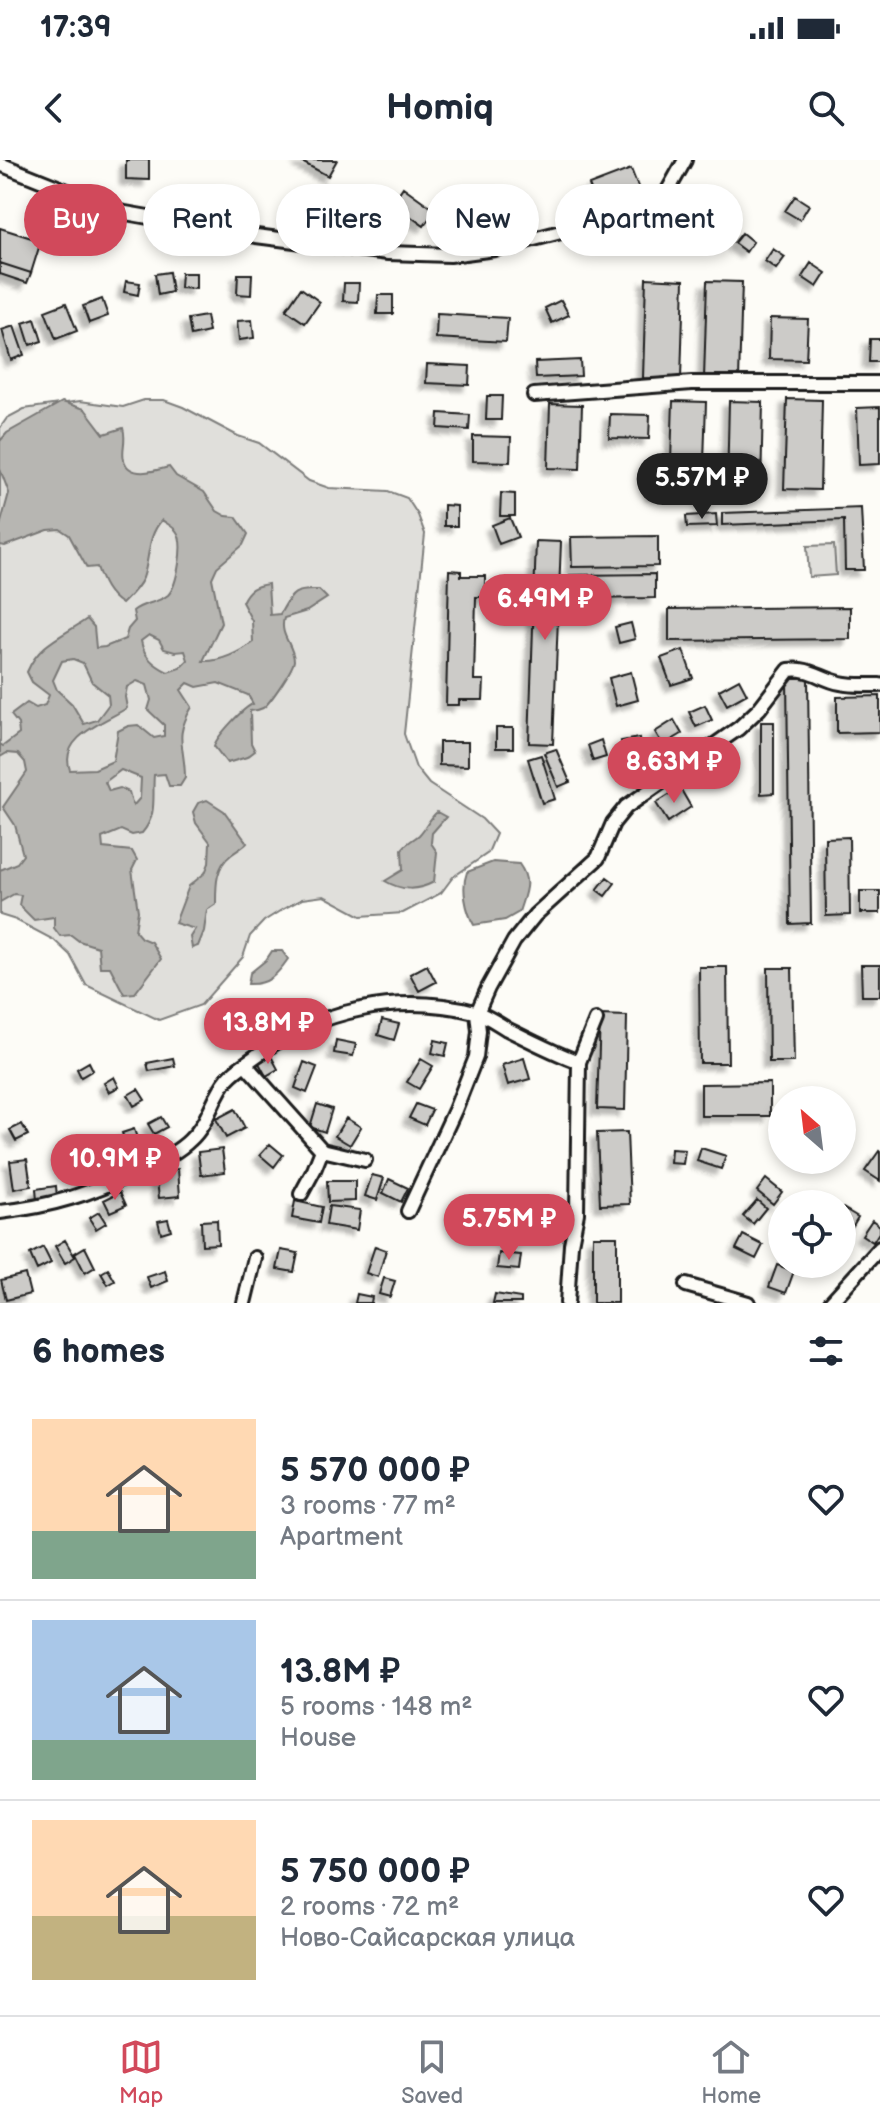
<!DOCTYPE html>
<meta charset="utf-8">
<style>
:root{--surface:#fff;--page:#f6f6f7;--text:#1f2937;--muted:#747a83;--line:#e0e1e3;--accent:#d1495b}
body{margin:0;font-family:"Balsamiq Sans",sans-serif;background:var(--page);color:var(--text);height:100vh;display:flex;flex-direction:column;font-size:30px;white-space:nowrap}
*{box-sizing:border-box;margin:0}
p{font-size:26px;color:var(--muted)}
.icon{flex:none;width:44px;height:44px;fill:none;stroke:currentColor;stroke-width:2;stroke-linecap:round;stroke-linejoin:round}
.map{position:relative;height:1143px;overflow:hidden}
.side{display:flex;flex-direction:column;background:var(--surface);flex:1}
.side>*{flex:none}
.hud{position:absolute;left:24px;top:24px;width:832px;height:72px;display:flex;gap:16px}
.needle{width:52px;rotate:332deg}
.fabs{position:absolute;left:768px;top:926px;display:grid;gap:16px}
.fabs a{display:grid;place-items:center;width:88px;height:88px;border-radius:50%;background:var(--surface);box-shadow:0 4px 12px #0003;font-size:40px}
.price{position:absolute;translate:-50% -68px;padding:0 18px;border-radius:28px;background:var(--accent);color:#fff;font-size:26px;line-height:52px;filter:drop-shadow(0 2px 4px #0008)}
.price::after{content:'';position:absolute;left:50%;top:48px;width:24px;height:18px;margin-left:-12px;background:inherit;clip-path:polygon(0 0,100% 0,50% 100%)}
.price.current{background:#222;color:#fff}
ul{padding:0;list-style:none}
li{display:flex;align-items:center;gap:24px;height:200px;padding:0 32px}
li+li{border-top:2px solid var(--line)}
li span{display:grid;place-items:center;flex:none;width:224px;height:160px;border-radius:0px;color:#555}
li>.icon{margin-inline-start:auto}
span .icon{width:96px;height:96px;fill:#fffc;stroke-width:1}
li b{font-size:34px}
h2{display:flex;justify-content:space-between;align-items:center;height:96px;padding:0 32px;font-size:34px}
.pill{padding:0 28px;border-radius:36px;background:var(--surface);box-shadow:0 4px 12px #0003;font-size:28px;line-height:72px}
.pill.current{background:var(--accent);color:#fff}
.status{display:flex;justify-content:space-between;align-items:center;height:56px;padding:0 40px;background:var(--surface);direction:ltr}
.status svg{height:22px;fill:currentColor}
header{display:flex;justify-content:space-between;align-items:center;height:104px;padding:0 32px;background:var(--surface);font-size:36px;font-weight:700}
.dock{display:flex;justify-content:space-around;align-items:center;height:112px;border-top:2px solid var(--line);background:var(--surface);font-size:22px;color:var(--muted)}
.dock a{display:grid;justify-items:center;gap:4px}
.dock .current{color:var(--accent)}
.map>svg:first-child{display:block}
</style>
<div class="status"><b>17:39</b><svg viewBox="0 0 49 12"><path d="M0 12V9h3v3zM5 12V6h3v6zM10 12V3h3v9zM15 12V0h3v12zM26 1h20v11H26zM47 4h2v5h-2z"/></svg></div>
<header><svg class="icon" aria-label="back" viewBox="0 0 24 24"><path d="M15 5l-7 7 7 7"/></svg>Homiq<svg class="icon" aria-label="search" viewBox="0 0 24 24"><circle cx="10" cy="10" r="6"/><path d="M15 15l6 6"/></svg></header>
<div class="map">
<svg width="880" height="1143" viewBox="0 0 880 1143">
<defs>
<filter id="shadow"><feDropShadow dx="-6" dy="6" stdDeviation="2" flood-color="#0004"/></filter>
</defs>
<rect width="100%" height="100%" fill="#fdfcf7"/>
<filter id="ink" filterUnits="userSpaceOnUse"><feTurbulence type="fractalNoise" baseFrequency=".0125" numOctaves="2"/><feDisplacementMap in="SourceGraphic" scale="16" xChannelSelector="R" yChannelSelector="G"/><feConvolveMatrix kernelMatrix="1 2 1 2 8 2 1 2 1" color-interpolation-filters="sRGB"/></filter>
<g filter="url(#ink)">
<path fill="#e0dfdb" stroke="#7e7e7c" stroke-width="2" d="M144 240H164L183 247 238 276 259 283 309 321 329 328 388 331 407 338 418 355 425 374 404 574 416 608 429 624 482 659 496 674 488 693 453 717 441 733 403 753 361 756 324 736 302 739 283 749 264 761 250 776 243 797 201 845 159 860 86 825 70 795 54 780 16 760 0 755V268L7 258 24 249 80 241 123 247Z
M834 385 836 415 809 417 807 386Z"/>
<path fill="#b7b6b2" stroke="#797876" stroke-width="2" fill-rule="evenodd" d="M62 242 85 249 104 274 123 268C127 281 121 289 124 300 129 319 155 311 169 307L176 316 204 332 217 351 226 356 236 357 248 374 243 385 217 407 212 418 221 463 203 501C220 502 240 492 253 482L252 461 242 442C248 429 254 426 268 424L270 455 280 454C292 433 293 429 319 430L327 438 307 451 284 458C279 475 293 484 294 500 294 508 270 543 263 548 259 550 255 551 250 551L251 583 255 591 247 597 227 603 214 586C217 576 244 547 253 544L248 535 218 523 197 527 188 523 181 530 192 547C173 579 185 584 185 618L180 626H169L165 614 154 615C152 636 158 655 142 673L132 675 121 670 102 678 103 688 132 691 137 700 132 710 138 751 135 771 141 778 151 782 161 799 135 833 124 834 110 807H100L98 787 79 781 71 775 60 776 54 768V757L34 760 19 745 21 735 14 734 0 742V710L17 703 23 695 15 665 3 647 27 612 25 602 18 594 7 593 0 597V584L3 586 19 574 18 564 11 555 27 543 36 548 45 545 49 535 32 522 27 512C39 483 63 476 87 459L94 467 96 488 105 487 125 479 128 469 135 461 133 451C143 442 157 444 168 435 177 426 185 383 177 372 174 367 167 364 162 360 147 376 150 398 143 418 138 429 130 436 122 444 108 435 102 422 97 407L87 408 69 375 60 369 48 370 5 386 0 385V366L9 333 0 309V281L7 273ZM149 475 159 480 164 489 175 492 185 491 188 500 180 508 168 512C154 505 144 497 141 481ZM73 499 83 503 92 522 108 535 109 544 97 560 84 564 72 544 57 530 53 520 62 501ZM137 521 147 525 151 540 148 550 164 565V576L154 578 138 565 128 566 118 571 113 601 95 609 70 610C58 577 105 562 127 548L125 537 127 527ZM121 610 141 618 140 638 133 646 129 632 120 628 109 631 105 622Z
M207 640 224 651 247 683C242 688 236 691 231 695 215 707 216 727 216 744L207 750 204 771 198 786 192 788 190 777 195 769 175 763 189 726 205 713 209 703 210 682 196 663 193 652 198 643Z
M437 652 446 657 432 673 431 683 437 692 434 722C417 731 402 731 385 721L403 710 402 689C407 682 412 681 419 675 426 668 429 659 437 652Z
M493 702 519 704C532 722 525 732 519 752L505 760 474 765C466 751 461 728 467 712Z
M272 791H282L288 799C277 815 268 825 248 824L250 813 266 800Z"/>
<path fill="#cccbc8" stroke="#1c1c1c" stroke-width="2" filter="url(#shadow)" d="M126 0H149V20L126 19Z
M298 0H337L328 16Z
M631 9 640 32 598 48 589 25Z
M403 27 435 50 424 66 392 43Z
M795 36 809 45 800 60 785 51Z
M53 38 76 44 64 87 41 81Z
M691 44 721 60 713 75 683 59Z
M0 68 41 81 31 113 0 103Z
M742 73 753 82 746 92 734 83Z
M773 89 785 97 776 109 765 101Z
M0 103 31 113 27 123 0 114Z
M811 103 826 113 817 127 802 117Z
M169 112 172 132 158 135 155 114Z
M181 113H196V129L180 128Z
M238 114H252L251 135 237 134Z
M646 118 684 120 681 219 643 218Z
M126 121 140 123 138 135 124 132Z
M707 121 742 122 739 220 704 219Z
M344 123H359L358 142 343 141Z
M301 128 320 142 305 163 286 150Z
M378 135H393V154H377Z
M102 139 108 156 89 163 83 146Z
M561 140 569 155 552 163 545 148Z
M66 143 77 171 56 179 45 151Z
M437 154 508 158 506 182 436 178Z
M206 156 209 172 191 176 188 159Z
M770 158 808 159 806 200 769 199Z
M35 159 42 181 30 185 23 163Z
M252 160 254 178 239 180 237 161Z
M14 166 24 195 11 200 2 170Z
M870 179H880V202H869Z
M580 200 581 216 536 218 535 202Z
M427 204 470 206 469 225 426 223Z
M487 236H502L501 260H486Z
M787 239 822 240 820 330 784 329Z
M673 241 706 242 703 332 670 331Z
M729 241 763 242 761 330 727 329Z
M550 244 582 245 580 309 548 308Z
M880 247V304L859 305 857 248Z
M439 253 470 255 469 270 438 268Z
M610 254 650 255 649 279 609 278Z
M473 276 511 277 510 302 473 301Z
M663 314 664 333 652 334 651 315Z
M501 333 515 334V356H500Z
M444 345 457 346V366H444Z
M861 348 864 410H845L844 360 722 365V353Z
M716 354 717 366 687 367 686 356Z
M510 358 518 377 499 384 492 365Z
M658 376V406L572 407 571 377Z
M536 381 561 382 553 584 529 583Z
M449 410 461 411V416H485V437H476L474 520H484L483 540H459V545H446Z
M655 414V438L571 439 570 415Z
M850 447V479L669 481V449Z
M631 463 635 479 619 483 615 467Z
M683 490 693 518 671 525 661 498Z
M631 512 638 540 616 546 609 518Z
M787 518H808L811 763 790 764Z
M739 519 747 534 727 545 719 530Z
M880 536V572L837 573V537Z
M705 545 712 560 696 567 689 552Z
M674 560 682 574 663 585 655 572Z
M761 562H774V633L761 634Z
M496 568H513V588H496Z
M639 578 641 593 623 596 621 581Z
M601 580 606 597 593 601 588 585Z
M439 582H468V606L439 605Z
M556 589 570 622 558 627 544 593Z
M541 595 555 639 542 643 528 599Z
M680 628 691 647 668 662 656 643Z
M849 677 850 755 826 756 825 678Z
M607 717 615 723 605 736 597 730Z
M860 731H880V753H860Z
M427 805 436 822 419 831 410 814Z
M861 805H880V836H862Z
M699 807H727L728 903H700Z
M768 808H792L794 902H769Z
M600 855 627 856 625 950 597 949Z
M382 860 399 864 394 880 378 875Z
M336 880 356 884 353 896 334 893Z
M435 880 448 883 445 896 432 893Z
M271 896 278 909 266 916 259 903Z
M173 898 175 906 149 911 147 903Z
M524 898 530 919 508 925 502 905Z
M421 899 433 906 419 929 407 922Z
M89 902 93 910 81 917 77 909Z
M304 902 317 907 307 933 295 928Z
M114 917 119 927 109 932 104 923Z
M770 923V956H701V924Z
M138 929 145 940 134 946 128 935Z
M317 944 332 949 325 972 310 967Z
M416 944 432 950 425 965 409 958Z
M235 949 245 968 226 978 216 959Z
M161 957 167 967 154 974 148 964Z
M346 958 361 967 350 985 335 976Z
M22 964 28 975 16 981 10 970Z
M134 969 143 997 131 1000 122 973Z
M627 972 630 1044 600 1045 597 973Z
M270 984 283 995 274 1007 260 995Z
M701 988 726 996 721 1009 697 1001Z
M222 989 225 1012 201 1015 198 992Z
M671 989 685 990 683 1004 670 1003Z
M879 991 880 992V1021L865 1011Z
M27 999 31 1026 14 1029 10 1001Z
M178 1009 180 1036 159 1038 156 1011Z
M372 1015 384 1018 377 1040 365 1036Z
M389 1019 408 1028 401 1042 383 1033Z
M766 1019 782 1032 773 1044 757 1031Z
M327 1021H355V1041L328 1042Z
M56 1026 57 1037 37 1040 36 1029Z
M120 1032 126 1045 110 1052 104 1040Z
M757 1040 766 1048 753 1064 743 1056Z
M295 1041 322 1047 319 1063 292 1058Z
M329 1046 360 1050 357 1070 326 1065Z
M843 1048 858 1057 845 1079 842 1078Z
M497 1049 524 1054 520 1071 493 1066Z
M99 1052 106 1063 96 1069 89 1058Z
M168 1059 171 1070 161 1073 158 1061Z
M217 1060 218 1084 202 1085 201 1061Z
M872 1060 880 1066V1071L873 1082 862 1075Z
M743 1075 763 1085 756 1099 736 1089Z
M593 1076H617V1143H593Z
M65 1080 75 1097 65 1103 55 1086Z
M375 1086 386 1090 378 1117 366 1113Z
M43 1087 51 1103 37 1110 30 1094Z
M85 1087 95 1107 85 1113 75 1093Z
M281 1090 298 1093 294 1112 277 1109Z
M499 1093 521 1095 519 1110 497 1108Z
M777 1105 794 1111 786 1133 769 1127Z
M108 1109 115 1121 108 1125 101 1113Z
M165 1111 168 1121 151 1128 147 1117Z
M25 1114 30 1134 6 1140 1 1120Z
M384 1118 395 1121 390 1137 379 1134Z
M357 1134 372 1137 371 1143H355Z
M495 1134 521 1138V1143H493Z"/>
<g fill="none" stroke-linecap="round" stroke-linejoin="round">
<defs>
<path id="street" d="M0 4 120 52 256 76 388 93 450 95 495 89 650 49 666 34 685 0
M534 235 692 223H880
M245 904 322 990 314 1010 301 1034
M322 990 365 1000
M408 1051 455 950 476 897 479 871 477 853 488 828 514 781 535 755 598 698 613 663 626 647 739 568 759 549 789 510C809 507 821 519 840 523 853 526 867 525 880 525
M0 1052C54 1046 89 1034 138 1011 156 1002 176 994 190 980 209 963 212 937 228 918 236 909 247 903 256 896 319 849 399 833 475 852 486 855 497 863 507 869 531 881 554 893 579 902
M686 1125 748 1143
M244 1143 255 1098
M567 1143 571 1084 577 1053 579 902 596 860
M830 1143 880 1088"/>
</defs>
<use href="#street" stroke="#1c1c1c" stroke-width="18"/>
<use href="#street" stroke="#fdfcf7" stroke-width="12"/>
</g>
</g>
</svg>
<div class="fabs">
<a><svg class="needle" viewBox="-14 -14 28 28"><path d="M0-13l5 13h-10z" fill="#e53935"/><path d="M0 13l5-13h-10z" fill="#747a83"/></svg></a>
<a><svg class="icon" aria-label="locate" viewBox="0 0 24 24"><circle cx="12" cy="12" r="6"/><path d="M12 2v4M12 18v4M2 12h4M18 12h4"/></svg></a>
</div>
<b class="price current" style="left:702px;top:361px">5.57M ₽</b>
<b class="price" style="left:545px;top:482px">6.49M ₽</b>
<b class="price" style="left:674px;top:645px">8.63M ₽</b>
<b class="price" style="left:268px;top:906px">13.8M ₽</b>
<b class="price" style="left:115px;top:1042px">10.9M ₽</b>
<b class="price" style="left:509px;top:1102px">5.75M ₽</b>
<div class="hud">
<a class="pill current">Buy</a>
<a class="pill">Rent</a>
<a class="pill">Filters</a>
<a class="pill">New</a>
<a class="pill">Apartment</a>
</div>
</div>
<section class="side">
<h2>6 homes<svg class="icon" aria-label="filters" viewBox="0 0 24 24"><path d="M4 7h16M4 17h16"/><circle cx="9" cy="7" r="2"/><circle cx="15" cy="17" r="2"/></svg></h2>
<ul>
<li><span style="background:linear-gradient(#ffd9b3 70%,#7fa58c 0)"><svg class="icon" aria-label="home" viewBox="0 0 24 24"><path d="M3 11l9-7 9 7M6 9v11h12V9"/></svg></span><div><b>5 570 000 ₽</b><p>3 rooms · 77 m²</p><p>Apartment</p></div><svg class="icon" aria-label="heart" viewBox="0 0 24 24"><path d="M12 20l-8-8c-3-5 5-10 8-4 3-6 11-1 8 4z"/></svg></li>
<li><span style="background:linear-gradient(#a9c7e8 75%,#7fa58c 0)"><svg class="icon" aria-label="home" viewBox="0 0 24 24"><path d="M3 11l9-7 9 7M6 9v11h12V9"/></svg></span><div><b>13.8M ₽</b><p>5 rooms · 148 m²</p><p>House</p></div><svg class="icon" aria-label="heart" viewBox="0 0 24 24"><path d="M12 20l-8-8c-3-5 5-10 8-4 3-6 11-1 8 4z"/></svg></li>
<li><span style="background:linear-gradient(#ffd9b3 60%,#c2b280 0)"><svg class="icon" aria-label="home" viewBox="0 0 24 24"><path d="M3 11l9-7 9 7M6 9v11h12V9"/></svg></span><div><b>5 750 000 ₽</b><p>2 rooms · 72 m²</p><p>Ново-Сайсарская улица</p></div><svg class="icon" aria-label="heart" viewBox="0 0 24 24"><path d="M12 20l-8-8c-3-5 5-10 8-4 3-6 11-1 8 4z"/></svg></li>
</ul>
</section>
<nav class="dock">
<a class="current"><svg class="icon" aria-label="map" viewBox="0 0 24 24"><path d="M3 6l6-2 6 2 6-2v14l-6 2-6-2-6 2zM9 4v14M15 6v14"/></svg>Map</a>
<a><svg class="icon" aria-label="saved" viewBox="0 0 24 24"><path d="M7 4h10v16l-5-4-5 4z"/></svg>Saved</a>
<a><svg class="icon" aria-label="home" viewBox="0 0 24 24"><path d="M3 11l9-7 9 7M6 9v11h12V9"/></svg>Home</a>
</nav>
